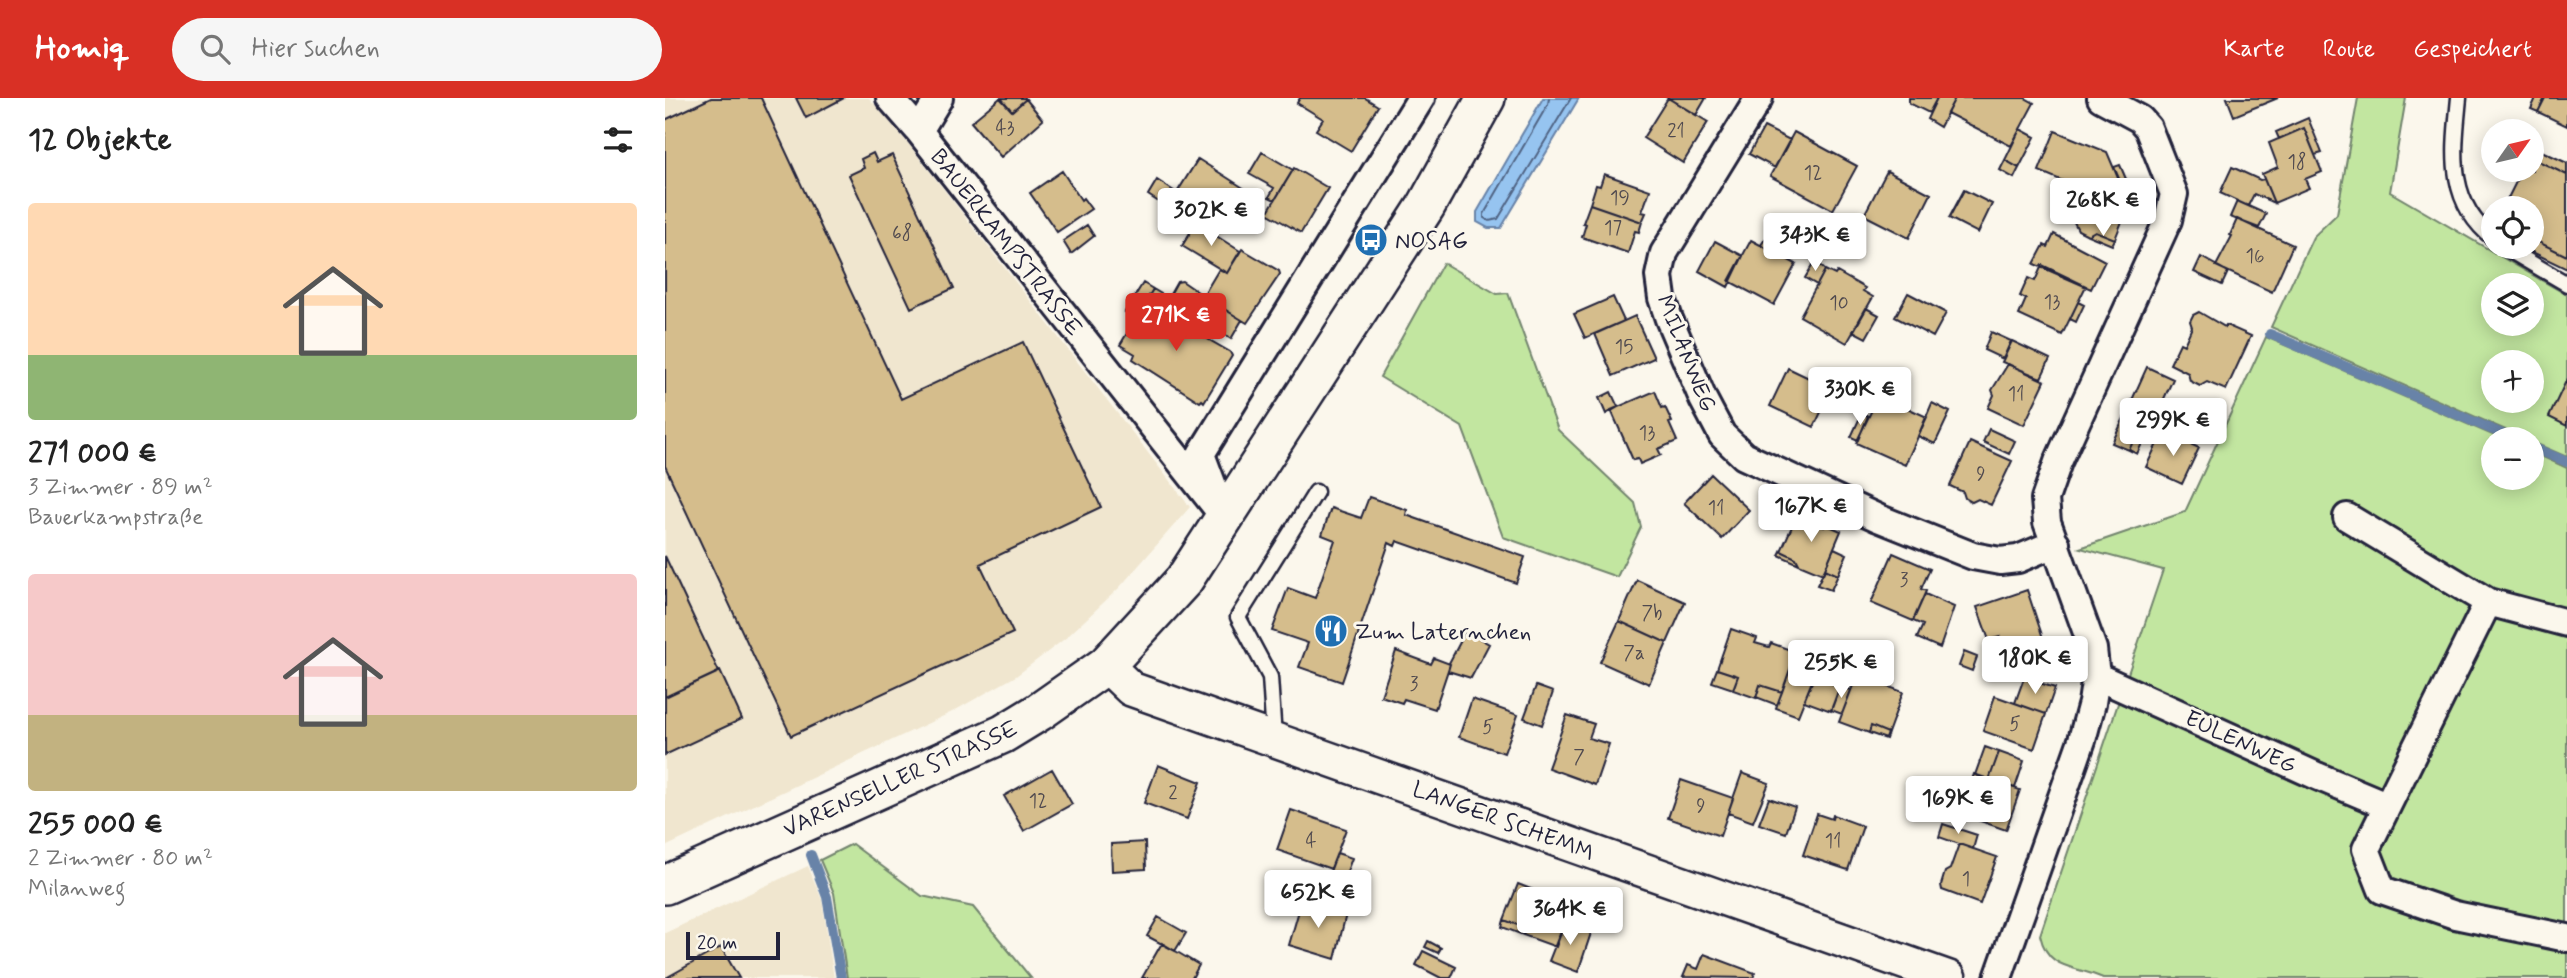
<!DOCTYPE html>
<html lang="de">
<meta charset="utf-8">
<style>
:root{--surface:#fff;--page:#f6f6f6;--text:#222;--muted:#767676;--accent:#d93025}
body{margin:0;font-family:Mynerve,sans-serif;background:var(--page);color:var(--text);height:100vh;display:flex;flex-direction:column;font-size:26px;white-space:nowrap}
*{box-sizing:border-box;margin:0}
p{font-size:23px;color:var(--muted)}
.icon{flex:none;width:38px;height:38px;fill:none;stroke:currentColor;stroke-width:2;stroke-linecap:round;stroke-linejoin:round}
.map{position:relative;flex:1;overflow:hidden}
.details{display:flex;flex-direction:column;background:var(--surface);width:665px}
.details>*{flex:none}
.needle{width:46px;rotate:56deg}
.buttons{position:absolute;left:1816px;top:21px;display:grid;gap:14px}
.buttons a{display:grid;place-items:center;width:63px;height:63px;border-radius:50%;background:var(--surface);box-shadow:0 4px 18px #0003;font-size:35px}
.scale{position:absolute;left:21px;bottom:18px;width:94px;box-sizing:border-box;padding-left:7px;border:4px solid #22223b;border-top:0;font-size:19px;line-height:24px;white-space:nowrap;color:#22223b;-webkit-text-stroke:5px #fbf7ec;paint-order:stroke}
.price{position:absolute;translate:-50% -60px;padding:0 16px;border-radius:7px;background:#fff;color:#222;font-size:23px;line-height:46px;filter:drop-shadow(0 2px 4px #0008)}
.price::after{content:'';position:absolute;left:50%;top:42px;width:21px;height:16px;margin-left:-10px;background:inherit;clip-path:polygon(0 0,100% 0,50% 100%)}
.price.selected{background:var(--accent);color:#fff}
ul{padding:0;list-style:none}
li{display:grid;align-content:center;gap:14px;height:371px;padding:0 28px}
li span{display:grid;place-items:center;height:217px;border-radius:7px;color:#555}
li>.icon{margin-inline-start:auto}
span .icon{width:126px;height:126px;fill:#fffc;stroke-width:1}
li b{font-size:30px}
h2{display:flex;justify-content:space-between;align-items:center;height:84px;padding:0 28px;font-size:30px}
header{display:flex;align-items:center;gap:42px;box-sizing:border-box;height:98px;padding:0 35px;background:var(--accent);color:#fff}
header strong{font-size:33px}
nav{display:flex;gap:38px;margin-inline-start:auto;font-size:24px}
.search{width:490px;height:63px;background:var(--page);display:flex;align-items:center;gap:18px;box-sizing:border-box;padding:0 24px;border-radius:38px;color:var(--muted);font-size:26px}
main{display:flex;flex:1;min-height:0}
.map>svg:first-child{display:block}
</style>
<header>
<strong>Homiq</strong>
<div class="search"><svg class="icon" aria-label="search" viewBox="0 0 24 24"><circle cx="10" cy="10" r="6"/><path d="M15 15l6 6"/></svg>Hier suchen</div>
<nav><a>Karte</a><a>Route</a><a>Gespeichert</a></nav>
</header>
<main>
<section class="details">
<h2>12 Objekte<svg class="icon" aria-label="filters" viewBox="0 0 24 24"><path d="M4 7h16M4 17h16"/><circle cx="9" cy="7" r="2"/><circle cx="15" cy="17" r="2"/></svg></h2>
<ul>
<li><span style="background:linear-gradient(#ffd9b3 70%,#8fb573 0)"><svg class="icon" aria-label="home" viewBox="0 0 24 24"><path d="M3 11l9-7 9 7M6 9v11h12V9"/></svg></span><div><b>271 000 €</b><p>3 Zimmer · 89 m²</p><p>Bauerkampstraße</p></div></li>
<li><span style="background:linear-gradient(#f6c9c9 65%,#c2b280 0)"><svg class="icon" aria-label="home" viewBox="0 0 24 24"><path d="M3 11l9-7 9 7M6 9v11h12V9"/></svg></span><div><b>255 000 €</b><p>2 Zimmer · 80 m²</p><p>Milanweg</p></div></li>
</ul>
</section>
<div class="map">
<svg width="1902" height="880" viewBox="0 0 1902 880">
<rect width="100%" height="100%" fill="#fbf7ec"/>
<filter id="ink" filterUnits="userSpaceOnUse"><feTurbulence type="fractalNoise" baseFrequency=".0143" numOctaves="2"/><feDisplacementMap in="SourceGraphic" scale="14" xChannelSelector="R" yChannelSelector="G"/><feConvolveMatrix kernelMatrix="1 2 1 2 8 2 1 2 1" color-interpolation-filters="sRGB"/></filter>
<g filter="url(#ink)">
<path fill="#f0e6cf" d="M0 0H204L242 44 525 409 454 490 402 539 351 578 287 614 0 749Z
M143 768 157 802 169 880H0V835Z"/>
<path fill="#c2e6a0" stroke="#72846e" stroke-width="2" fill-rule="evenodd" d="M1693 0H1741L1725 94 1902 197V359L1867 344V341H1861L1606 229 1648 139 1672 116ZM1829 187H1867V226H1829ZM1829 264H1867V303H1829Z
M778 165 832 196 843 195 893 332 970 405 976 429 952 479 838 439 797 329 715 279Z
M1601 239 1837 341H1829V380H1867V354L1902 370V880H1438C1409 867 1383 873 1375 837L1498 472 1415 450 1520 414Z
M187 746 257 798 308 809 366 880H182L169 795 155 762Z"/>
<path fill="#96c4f0" stroke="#6883a8" stroke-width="2" d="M878 0H914L836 130H823L812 124V114Z"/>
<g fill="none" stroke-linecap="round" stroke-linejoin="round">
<path stroke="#506383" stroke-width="2" d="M884 0 883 6 819 116V120L824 123 833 121 906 0"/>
<path stroke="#6883a8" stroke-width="10" d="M1605 236 1849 341
M1867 349 1902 364
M146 757 162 799 176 880"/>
</g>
<path fill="#d5bd8c" stroke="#22223b" stroke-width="2" d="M46 0H96L236 301 358 244 436 409 315 466 348 535 126 638 0 368V22Z
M131 0H179L141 20Z
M335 0 347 13 361 1 378 22 336 59 306 24Z
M336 0H360L361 1 347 13Z
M635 0H700L713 8 686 53 651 32 658 21 632 5Z
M1003 0 1043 24 1018 65 978 40Z
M1003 0H1041L1031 17Z
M1244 0H1272L1264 15 1244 5Z
M1272 0H1290L1275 29 1262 21Z
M1290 0H1360L1369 5 1346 48 1282 15Z
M1562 0H1613L1569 18Z
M1871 0H1880L1873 14 1866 11Z
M1880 0H1902V28L1873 14Z
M1643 20 1657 55 1650 57 1639 30 1614 41 1611 34Z
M1099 29 1125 42 1110 70 1084 56Z
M1639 30 1657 74 1640 81 1644 90 1609 105 1597 76 1613 69 1604 45Z
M1355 31 1370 39 1354 70 1340 62Z
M1390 33 1442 54 1464 106 1450 141 1430 133 1423 137 1413 132 1409 124 1417 105 1410 88 1374 73Z
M1129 34 1192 68 1168 112 1105 78Z
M1868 49 1902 65V77L1867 60Z
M597 54 628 72 610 102 604 99 609 90 584 76Z
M208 55 212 64 227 57 289 190 246 210 184 77 199 70 196 61Z
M1867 60 1902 77V158L1867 141V110H1838L1857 72H1867Z
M533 61 580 91 560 123 513 93Z
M1340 62 1354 70 1349 80 1335 72Z
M1455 67 1464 88 1458 90 1449 69Z
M1567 69 1595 82 1599 81 1609 105 1589 96 1583 108 1555 95Z
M629 70 663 90 636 135 602 115Z
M397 73 416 102 418 100 426 111 392 134 365 95Z
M1222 73 1266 96 1244 140 1199 117Z
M939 76 985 92 977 114 981 115 977 124 925 106 931 87 935 88Z
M492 82 532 108 523 123 483 97Z
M1299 92 1327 106 1313 135 1284 120Z
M1572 103 1601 116 1594 130 1565 119Z
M925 106 977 124 974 134 970 133 963 155 917 139 921 126 918 125Z
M1572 121 1628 147 1607 194 1551 168 1567 138 1565 137Z
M531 125 575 153 562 175 517 148Z
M422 127 429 138 406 156 398 143Z
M1430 133 1450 141 1447 147 1423 137Z
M1389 136 1440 163 1426 191 1369 166 1379 147 1383 149Z
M1100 141 1124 154 1120 161 1096 147Z
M1867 141 1902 158V171L1857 149H1867Z
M1086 142 1131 166 1109 207 1064 183Z
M1050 143 1078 158 1063 189 1034 173Z
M577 151 614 173 615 176 582 225 538 198 554 171 562 175Z
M1536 159 1563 174 1557 187 1529 174Z
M1150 163 1160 172 1152 187 1140 180Z
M1377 167 1421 188 1397 237 1354 217 1361 201 1355 198 1363 180 1370 183Z
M1160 172 1170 177 1172 174 1200 190 1198 193 1208 199 1182 245 1135 218Z
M517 183 546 203 536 221 503 200 512 184Z
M478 185 488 191 471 220 460 214Z
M488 191 503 200 495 214 480 205Z
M1243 195 1281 215 1268 239 1230 219Z
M948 199 959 223 920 240 909 216Z
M503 200 542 225 535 236 495 214Z
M546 203 577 222 566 241 536 221Z
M1413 204 1419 207 1411 224 1405 221Z
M480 205 565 254 567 258 539 304 537 302 535 304 468 261 470 256 455 247Z
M1201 210 1214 217 1201 240 1188 233Z
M1534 214 1560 229 1561 227 1586 238 1561 292 1542 284 1535 288 1525 283 1523 275 1505 266 1515 245 1519 247 1527 229 1525 223 1528 217Z
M970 218 989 260 948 278 930 236Z
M1326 234 1346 243 1338 261 1319 252Z
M1347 243 1385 261 1376 280 1337 264Z
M1343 266 1380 283 1359 327 1323 310 1329 297 1327 292Z
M1482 269 1508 281 1493 314 1467 302Z
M1123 270 1167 291 1149 329 1105 308Z
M1902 281V328L1884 319Z
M990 293 997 310 1000 309 1007 324 1004 325 1012 343 993 351 996 357 975 366 973 361 968 362 946 312Z
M946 294 953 309 941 316 934 300Z
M1214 297 1262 319 1240 367 1191 345Z
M1267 305 1285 314 1270 346 1253 338Z
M1197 315 1203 318 1193 342 1186 339Z
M1459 320 1476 327 1464 352 1447 345Z
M1476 327 1484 331 1472 356 1464 352Z
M1324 331 1350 343 1344 356 1318 344Z
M1498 333 1534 350 1517 386 1481 369Z
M1305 344 1347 363 1326 407 1313 401 1307 404 1300 400 1298 394 1285 388Z
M1046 376 1084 412 1057 441 1019 405Z
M704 399 742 412 741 417 860 459 851 485 732 443 730 448 724 445 677 584 634 569 643 545 607 533 623 490 650 500 670 442 657 437 666 410 696 420Z
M1132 417 1159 429 1160 426 1176 433 1158 476 1134 466 1131 460 1116 453Z
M1169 450 1182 456 1173 477 1160 471Z
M1116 453 1131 460 1134 466 1114 457Z
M1228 455 1265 471 1256 491 1261 493 1248 523 1206 505Z
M0 458 54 574 0 599Z
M1160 471 1173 477 1166 492 1152 487Z
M972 482 1020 504 1002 545 954 523Z
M1362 492 1383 555 1345 568 1335 539 1324 542 1312 509Z
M1260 496 1289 509 1275 550 1252 540 1258 527 1248 523Z
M954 523 1002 545 984 586 935 564Z
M1066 531 1092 540 1090 545 1104 549 1106 545 1131 554 1117 594 1095 587 1091 600 1068 592 1073 578 1052 571Z
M801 533 824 546 806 580 783 573 785 566 784 565Z
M1335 539 1338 549 1328 552 1325 542Z
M731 553 766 566 769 560 785 566 770 611 739 601 737 605 716 598Z
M1299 554 1312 559 1307 573 1294 568Z
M1126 569 1149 578 1133 618 1111 610Z
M1052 571 1073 578 1068 591 1047 584Z
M55 573 77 621 0 657V599Z
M1192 577 1238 594 1223 635 1206 628 1204 635 1174 624Z
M1149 579 1175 588 1166 613 1139 603Z
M1359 580 1390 590 1381 616 1350 605Z
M1095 587 1117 594 1112 607 1091 599Z
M871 588 888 594 877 627 859 620Z
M1175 588 1186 592 1177 616 1166 612Z
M1330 598 1381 616 1369 651 1318 633Z
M807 601 853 617 839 655 794 639Z
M902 617 929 626 924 640 944 646 930 687 883 670Z
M1206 628 1223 635 1221 641 1204 635Z
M1320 649 1334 654 1324 682 1310 677Z
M1334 654 1359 663 1350 690 1324 682Z
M493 667 536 684 522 721 479 705Z
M387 671 407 706 359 733 339 698Z
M1077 675 1104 685 1088 724 1063 715Z
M1309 676 1355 692 1341 732 1295 716Z
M1016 682 1068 700 1055 738 1003 720Z
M1104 700 1130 709 1121 735 1094 726Z
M626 712 681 731 666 771 612 752Z
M1152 716 1167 721 1168 717 1198 728 1183 772 1138 757Z
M1278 726 1312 737 1308 751 1274 739Z
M480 744 481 771 447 773 446 746Z
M1294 746 1332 759 1315 806 1277 792 1276 787 1280 774 1285 771Z
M672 755 687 760 676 789 661 783Z
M636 780 678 792 672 813 630 802Z
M853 786 906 807 891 849 858 837 861 830 839 822Z
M637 802 681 816 670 861 624 847Z
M493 819 521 835 510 853 482 838Z
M839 822 861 830 858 837 837 829Z
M899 825 926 835 913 874 884 863Z
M763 843 776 850 773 855 760 849Z
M497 845 534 867 527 880H477Z
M56 849 74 880H1Z
M758 853 791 869 786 880H776L751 867Z
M1039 856 1090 875 1088 880 1018 879 1023 867 1033 871Z"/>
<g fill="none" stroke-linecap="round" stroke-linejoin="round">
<defs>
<path id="service" d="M1794 0C1789 53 1781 104 1829 141
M1839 149 1902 186
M609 640 605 579 573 519 651 394"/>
<path id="minor" d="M225 0 254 33 560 420
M1094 0 999 155 994 178 997 200 1004 221 1038 301 1057 337 1079 358 1213 420 1308 458 1335 463 1353 461 1391 445
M254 33 274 0
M551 396 536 356 756 0
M1682 419 1823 504 1902 525
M1823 504 1701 751 1717 792 1790 817 1902 840
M1431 578 1652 678 1721 707
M1333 880 1417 642 1427 605 1431 578 1428 551 1382 424 1380 401 1393 364 1503 122 1509 96 1483 30 1475 21 1436 0"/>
<path id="tertiary" d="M441 567 466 591 1284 880"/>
<path id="secondary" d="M0 787 338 636 374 614 441 567 519 482 761 108 821 0"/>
</defs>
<use href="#service" stroke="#22223b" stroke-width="19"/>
<use href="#minor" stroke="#22223b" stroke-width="32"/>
<use href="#tertiary" stroke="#22223b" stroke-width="38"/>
<use href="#secondary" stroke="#22223b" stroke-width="42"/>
<use href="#service" stroke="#fbf7ec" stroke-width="14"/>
<use href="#minor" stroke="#fbf7ec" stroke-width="26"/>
<use href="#tertiary" stroke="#fbf7ec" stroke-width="33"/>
<use href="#secondary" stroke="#fbf7ec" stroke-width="37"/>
</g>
</g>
<defs>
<symbol id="bus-disc" viewBox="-11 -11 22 22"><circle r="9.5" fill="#1f6fb2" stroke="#fbf7ec"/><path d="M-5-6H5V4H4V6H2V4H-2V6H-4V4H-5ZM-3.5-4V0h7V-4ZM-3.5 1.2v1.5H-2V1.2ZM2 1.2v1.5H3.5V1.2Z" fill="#fff"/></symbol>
<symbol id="restaurant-disc" viewBox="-11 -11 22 22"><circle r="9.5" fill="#1f6fb2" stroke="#fbf7ec"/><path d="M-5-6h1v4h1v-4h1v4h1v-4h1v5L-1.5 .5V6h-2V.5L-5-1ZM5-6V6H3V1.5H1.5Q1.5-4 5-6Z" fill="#fff"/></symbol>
</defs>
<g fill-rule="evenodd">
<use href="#bus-disc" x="687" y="123" width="38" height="38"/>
<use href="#restaurant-disc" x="647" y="514" width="38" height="38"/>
</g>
<g text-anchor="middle" stroke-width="6" stroke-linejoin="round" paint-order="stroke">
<g font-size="19" fill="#4f494f">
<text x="340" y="36">43</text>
<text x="1011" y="39">21</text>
<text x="1632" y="70">18</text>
<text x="1148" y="81">12</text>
<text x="955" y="106">19</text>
<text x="948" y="136">17</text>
<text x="237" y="141">68</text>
<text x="1590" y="164">16</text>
<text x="1387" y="210">13</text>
<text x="1174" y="211">10</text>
<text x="959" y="255">15</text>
<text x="1351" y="302">11</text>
<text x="982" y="341">13</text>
<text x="1316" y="382">9</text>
<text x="1051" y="416">11</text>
<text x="1239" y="488">3</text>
<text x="987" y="521">7b</text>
<text x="969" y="561">7a</text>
<text x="749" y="592">3</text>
<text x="1350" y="632">5</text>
<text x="823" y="635">5</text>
<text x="914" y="665">7</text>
<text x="508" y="701">2</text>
<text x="373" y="709">12</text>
<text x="1036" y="714">9</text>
<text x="646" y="749">4</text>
<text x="1168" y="749">11</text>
<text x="1301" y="787">1</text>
</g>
<g font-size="23" fill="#22223b" stroke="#fbf7ec" text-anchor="start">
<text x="730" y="150">NOSAG</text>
<text x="690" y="541">Zum Laternchen</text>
</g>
<g font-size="23" fill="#22223b" stroke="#fbf7ec">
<text transform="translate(342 144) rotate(52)" y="8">BAUERKAMPSTRASSE</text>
<text transform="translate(1022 255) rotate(68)" y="8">MILANWEG</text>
<text transform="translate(1576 643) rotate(25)" y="8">EULENWEG</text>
<text transform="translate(235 680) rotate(-24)" y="8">VARENSELLER STRASSE</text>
<text transform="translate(839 722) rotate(20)" y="8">LANGER SCHEMM</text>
</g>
</g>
</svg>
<div class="buttons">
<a><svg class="needle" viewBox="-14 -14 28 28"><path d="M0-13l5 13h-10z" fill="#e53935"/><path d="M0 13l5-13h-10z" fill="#767676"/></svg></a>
<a><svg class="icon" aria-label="locate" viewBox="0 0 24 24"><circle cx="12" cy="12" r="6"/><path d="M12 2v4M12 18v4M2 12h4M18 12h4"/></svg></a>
<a><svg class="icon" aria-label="layers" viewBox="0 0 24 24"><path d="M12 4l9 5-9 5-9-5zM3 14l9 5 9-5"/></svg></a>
<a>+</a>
<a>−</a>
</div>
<div class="scale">20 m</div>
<b class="price" style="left:1438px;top:140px">268K €</b>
<b class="price" style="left:546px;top:150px">302K €</b>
<b class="price" style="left:1150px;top:175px">343K €</b>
<b class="price selected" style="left:511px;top:255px">271K €</b>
<b class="price" style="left:1195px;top:329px">330K €</b>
<b class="price" style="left:1508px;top:360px">299K €</b>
<b class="price" style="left:1146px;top:446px">167K €</b>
<b class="price" style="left:1370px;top:598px">180K €</b>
<b class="price" style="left:1176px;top:602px">255K €</b>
<b class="price" style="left:1293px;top:738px">169K €</b>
<b class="price" style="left:653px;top:832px">652K €</b>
<b class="price" style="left:905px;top:849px">364K €</b>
</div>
</main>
